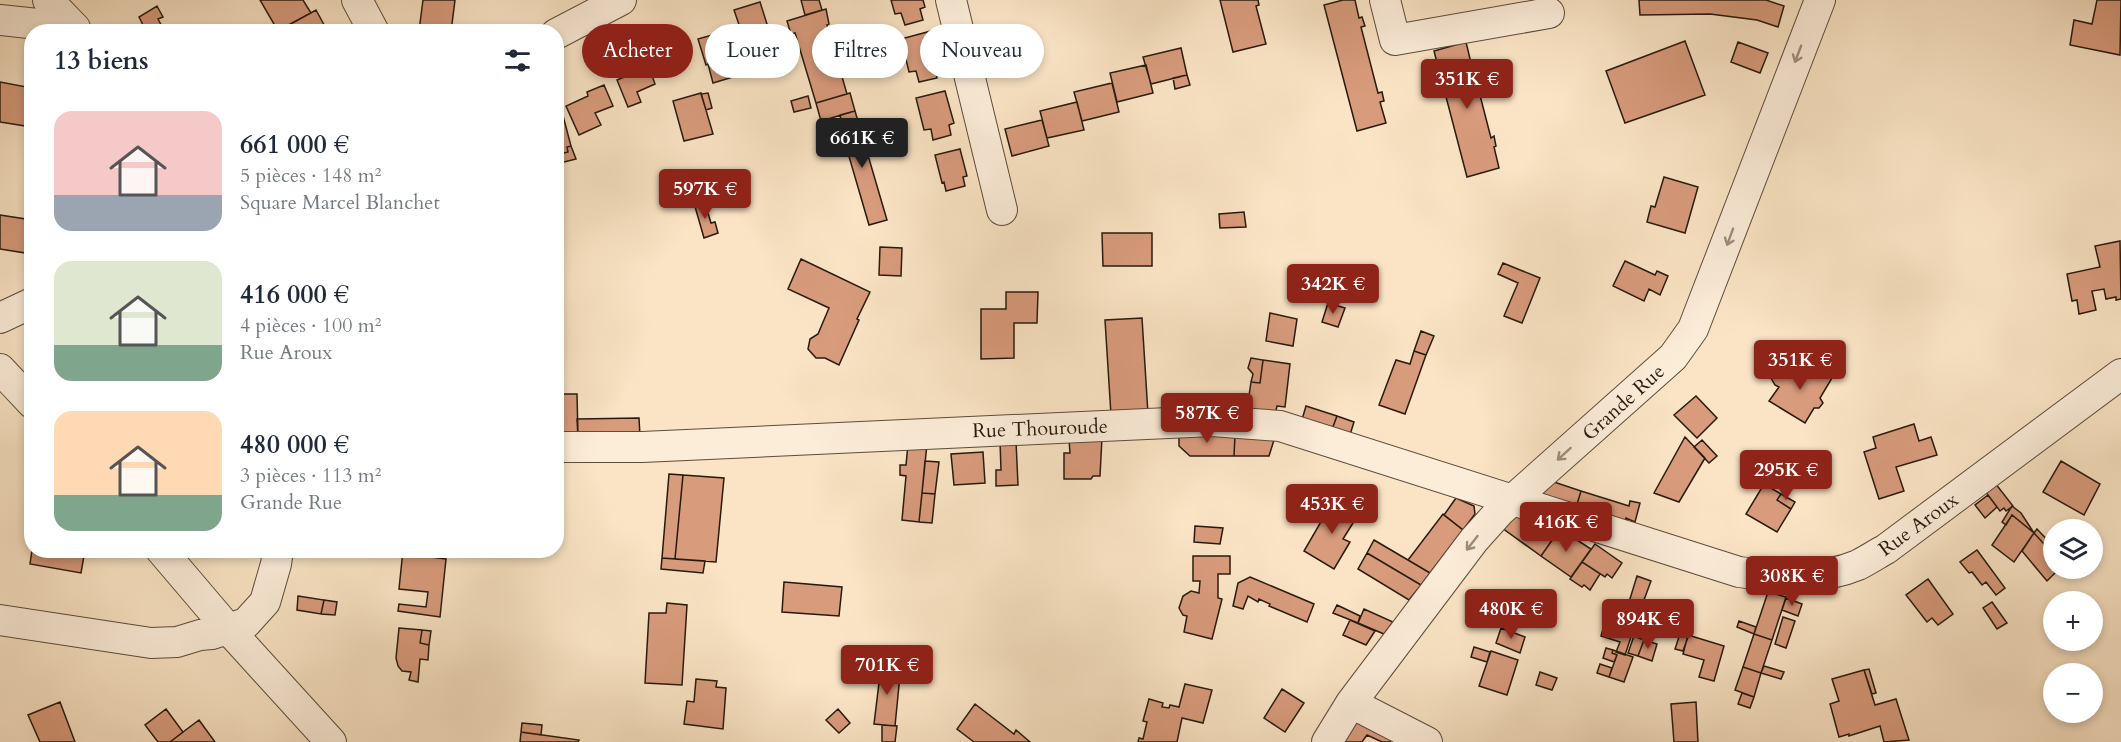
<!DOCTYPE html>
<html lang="fr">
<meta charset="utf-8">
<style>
:root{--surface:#fff;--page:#f2f2f3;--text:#1f2937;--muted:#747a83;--accent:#8f2418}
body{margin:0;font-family:Cardo,serif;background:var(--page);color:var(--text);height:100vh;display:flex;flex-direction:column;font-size:22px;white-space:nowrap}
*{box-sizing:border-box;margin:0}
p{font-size:20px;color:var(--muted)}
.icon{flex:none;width:33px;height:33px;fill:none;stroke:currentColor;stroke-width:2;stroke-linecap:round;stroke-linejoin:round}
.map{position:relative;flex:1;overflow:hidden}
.drawer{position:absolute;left:24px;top:24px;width:540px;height:534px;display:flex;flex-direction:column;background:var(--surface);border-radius:24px;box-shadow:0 3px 9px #0003}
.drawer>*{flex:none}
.top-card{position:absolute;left:582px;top:24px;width:570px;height:54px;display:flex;gap:12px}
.controls{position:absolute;left:2043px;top:519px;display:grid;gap:12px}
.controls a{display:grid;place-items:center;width:60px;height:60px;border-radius:50%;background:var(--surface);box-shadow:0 3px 9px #0003;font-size:30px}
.price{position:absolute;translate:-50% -51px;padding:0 14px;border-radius:6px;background:var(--accent);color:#fff;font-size:20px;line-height:39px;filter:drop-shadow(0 2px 3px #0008)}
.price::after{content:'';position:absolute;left:50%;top:36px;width:18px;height:14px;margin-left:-9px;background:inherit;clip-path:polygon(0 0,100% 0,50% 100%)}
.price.on{background:#222;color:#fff}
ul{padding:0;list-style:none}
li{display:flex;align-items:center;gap:18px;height:150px;padding:0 30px}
li span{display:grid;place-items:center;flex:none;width:168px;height:120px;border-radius:18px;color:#555}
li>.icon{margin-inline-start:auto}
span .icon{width:72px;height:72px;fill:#fffc;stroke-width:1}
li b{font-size:26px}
h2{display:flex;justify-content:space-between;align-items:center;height:72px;padding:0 30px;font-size:26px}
.chip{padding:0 21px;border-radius:27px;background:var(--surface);box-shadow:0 3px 9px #0003;font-size:21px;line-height:54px}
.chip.on{background:var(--accent);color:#fff}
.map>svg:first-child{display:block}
</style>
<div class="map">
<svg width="2121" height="742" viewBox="0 0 2121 742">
<rect width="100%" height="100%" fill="#fae4c5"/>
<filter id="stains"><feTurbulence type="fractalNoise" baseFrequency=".00333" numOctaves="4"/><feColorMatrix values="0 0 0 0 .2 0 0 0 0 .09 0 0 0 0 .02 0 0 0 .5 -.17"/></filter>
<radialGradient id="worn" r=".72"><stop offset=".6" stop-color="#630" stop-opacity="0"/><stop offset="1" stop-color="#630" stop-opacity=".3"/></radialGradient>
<path fill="#d89b7c" stroke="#271a0d" stroke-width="1.5" d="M260 0H303L311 13 278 31Z
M423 0H455L451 32 419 31Z
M801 0H819L822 10 805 15Z
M891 0H923L925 7 920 9 923 20 905 25 901 13 895 14Z
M1220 0H1258L1259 5 1256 6 1266 44 1233 52Z
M1343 0H1355L1359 18 1362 17 1365 26 1361 27 1378 93 1382 92 1384 101 1380 102 1386 123 1357 131 1324 5Z
M1639 0H1766L1784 6 1778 27 1757 20 1710 14 1640 15Z
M2097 0H2121L2120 55 2070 45 2074 20 2092 24Z
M760 2 773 43 748 51 734 10Z
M157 6 163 17 158 19 165 32H136L144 27 139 17Z
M826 9 829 24 827 25 847 94 816 103 795 33 791 34 787 21Z
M316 10 328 32H284L283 28Z
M730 30 738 56 733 57 736 66 731 68 733 77 713 83 708 64 706 65 698 39Z
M931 31 939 65 935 66 937 78 919 82 916 71 909 72 901 39Z
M1685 41 1705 95 1625 123 1606 71Z
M1466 42 1471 63 1474 62 1477 71 1474 72 1491 138 1494 136 1496 146 1494 147 1499 168 1467 177 1434 51Z
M1738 42 1768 53 1760 73 1731 62Z
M771 44 776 58 752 66 748 51Z
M1181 48 1187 75 1151 84 1143 57Z
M1146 65 1153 93 1117 102 1110 73Z
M649 67 655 84 637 92 641 102 628 107 617 80Z
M1187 75 1190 85 1175 89 1173 78Z
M0 82 32 88V127L0 122Z
M1112 83 1119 112 1082 121 1074 92Z
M604 85 613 106 595 113 601 125 579 135 566 106 588 96 587 92Z
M945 91 954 123 949 125 951 135 933 140 931 129 924 130 916 98Z
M701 93 713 134 684 141 673 101Z
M708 93 712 108 706 110 701 94Z
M850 93 855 111 821 121 816 103Z
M808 96 811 108 794 112 791 101Z
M1077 102 1084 130 1047 138 1040 111Z
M855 111 887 220 869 225 841 129 843 128 840 115Z
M562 112 571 146 567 147 568 152 556 155V113Z
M1042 120 1049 146 1012 156 1005 129Z
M571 146 576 159 556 164V155L568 152 567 147Z
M960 149 967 176 963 177 965 186 946 191 944 182 942 183 935 155Z
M1664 177 1698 187 1685 233 1647 222 1651 206 1655 207Z
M704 200 711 223 715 222 718 233 704 238 694 203Z
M1244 212 1246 227 1220 228 1219 214Z
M0 215 32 220V254L0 249Z
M1102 233H1152V266H1103Z
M2120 241 2121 299 2116 300V297L2106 299 2104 289 2092 291 2096 310 2079 314 2077 300 2072 301 2067 274 2100 267 2095 246Z
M880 247 902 248 901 276 879 275Z
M801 259 870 292 857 319 859 320 839 365 825 358H816L808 349 810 339 818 334 829 308 788 289Z
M1625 261 1655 275 1657 271 1668 276 1660 295 1649 289 1644 301 1613 286Z
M1503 263 1540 278 1522 323 1504 316 1518 283 1498 274Z
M1006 292H1038L1037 323H1014V358L981 359V309H1006Z
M1328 303 1345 308 1338 327 1322 322Z
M1270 313 1297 319 1293 346 1266 341Z
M1142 318 1148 414 1111 415 1105 320Z
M1421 331 1434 336 1426 355 1414 351Z
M1414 351 1426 355 1405 414 1379 405 1396 360 1410 364Z
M1251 358 1263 360 1260 383 1251 382 1253 374 1248 368Z
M1263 360 1290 364 1285 407 1277 406 1274 419 1246 416 1251 382 1260 383Z
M1794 363 1809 373 1814 367 1832 378 1820 398 1823 403 1819 408H1814L1805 423 1769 401 1779 387 1775 385 1771 378 1775 373 1781 372 1786 375Z
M556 394H577L578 437 556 438Z
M1696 396 1717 418 1697 438 1674 415Z
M1306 406 1337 416 1331 432 1301 423Z
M1337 416 1354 422 1349 438 1331 432Z
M639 418 640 436 578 437 577 419Z
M1914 424 1919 441 1931 437 1937 455 1896 467 1904 491 1879 499 1864 452 1876 448 1873 437Z
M1179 432 1235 435 1234 456H1190L1179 446Z
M1235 435 1275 437 1269 456H1234Z
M1102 437 1100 476H1093L1091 479H1064V453H1070L1069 439Z
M1685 437 1705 458 1679 502 1654 493Z
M1702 440 1717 456 1709 463 1694 447Z
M1000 441H1016L1018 485 996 486V470H1001Z
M908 444H927L919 522 902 520 906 476 900 475V465H906Z
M983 452 985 483 954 485 951 454Z
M1763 456 1773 461 1758 487 1748 482Z
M925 461 939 462 935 494 922 493Z
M2061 461 2100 484 2084 515 2043 492Z
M669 474 683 475 675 559 662 558Z
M683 475 724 478 716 562 675 559Z
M1551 481 1581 491 1575 511 1546 502 1542 488Z
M1995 483 2013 506 2006 511 2004 508 2000 511 1985 491Z
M1764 484 1781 494 1777 500 1791 509 1777 532 1746 514Z
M1581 491 1629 506 1630 501 1640 503 1635 522 1626 518 1624 526 1575 511Z
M922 493 935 494 932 523 919 522Z
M1781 494 1795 502 1791 509 1777 500Z
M1988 495 1997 507 1985 518 1975 505Z
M1456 498 1474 506 1475 514 1463 530 1444 515Z
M1333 501 1358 515 1343 539 1350 542 1334 569 1304 551Z
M2012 506 2021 513 2034 533 2012 515 2006 525 2002 522Z
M1521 512 1564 523 1541 556 1502 528Z
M1443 514 1463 530 1430 573 1408 560Z
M2012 515 2034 533 2014 562 1992 545Z
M1195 526 1223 528 1220 544 1194 542Z
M1560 529 1591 549 1571 577 1541 556Z
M2037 529 2054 547V555L2034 533Z
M2034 533 2054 555V568H2060L2047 581 2022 551Z
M1374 540 1408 560 1430 573 1421 585 1367 553Z
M1595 544 1622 563 1612 578 1607 574 1605 577 1582 562Z
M32 550H85L81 573 30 564Z
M403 550H431V557L446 559 440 617 398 611 399 604 426 607 428 592 399 589Z
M1977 550 2005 588 1996 595 1986 582 1982 585 1972 572 1969 573 1960 562Z
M1367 553 1421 585 1409 600 1358 569Z
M1193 556H1230V574H1218V598L1222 599 1212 639 1184 632 1187 616 1183 615 1179 608 1183 596 1191 591 1199 593 1200 581H1193Z
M662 558 705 561 703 573 661 569Z
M1582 562 1600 574 1590 590 1584 585 1582 587 1570 579Z
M1637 576 1651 581 1637 619 1625 615Z
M1250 577 1314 604 1307 622 1269 606 1270 604 1259 599 1258 602 1248 596 1243 609 1233 606 1238 583Z
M1928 579 1953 614 1938 625 1932 618 1927 622 1906 595Z
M784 582 842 587 839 616 782 612Z
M1768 592 1786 597 1772 640 1754 634Z
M298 596 324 600 321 614 297 610Z
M1786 598 1802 604 1798 616 1782 610Z
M324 600 337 602 335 615 321 614Z
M1992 602 2007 623 1997 629 1983 608Z
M667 603 687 605 682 685 645 683 649 613H666Z
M1337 605 1360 616 1358 623 1333 613Z
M1364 609 1393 622 1384 634 1358 623Z
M1624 614 1637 619 1625 655 1616 652 1620 642 1601 636 1606 618 1616 622 1617 617 1623 618Z
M1783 617 1795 621 1786 648 1775 644Z
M1350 620 1375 631 1366 645 1343 635Z
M1739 621 1756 627 1754 634 1737 627Z
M399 628 422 630 420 643 429 645 428 660 420 659 418 682 409 680 411 672 402 671 398 666 396 658Z
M1501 628 1525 637 1520 653 1496 643Z
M422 630 431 631 429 645 420 643Z
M1680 634 1688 637 1683 651 1675 649Z
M1754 634 1772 640 1761 673 1743 667Z
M1688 635 1724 646 1714 681 1699 677 1704 660 1683 654Z
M1634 636 1644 640 1638 656 1628 653Z
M1644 640 1657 644 1652 661 1638 656Z
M1474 647 1490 652 1487 662 1471 657Z
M1606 648 1613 650 1612 653 1617 655 1614 662 1603 658Z
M1613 650 1633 657 1624 682 1609 677 1617 655 1612 653Z
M1491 651 1518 660 1507 695 1479 686Z
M873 664 898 667 897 675H900L895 726 874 724 879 683 884 684 885 674 873 673Z
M1600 664 1612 668 1609 677 1597 673Z
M1764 666 1784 672 1781 679 1761 673Z
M1743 667 1761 673 1754 697 1735 690Z
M1869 669 1876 693 1872 694 1864 670Z
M1864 670 1875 705 1896 699 1909 740 1884 742 1880 726 1849 736V734L1839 737 1830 704 1839 701 1832 679Z
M1540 672 1557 678 1552 690 1536 685Z
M696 679 717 681 716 687 726 688 723 729 684 724 687 701 694 702Z
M1185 684 1212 690 1203 723 1182 718 1177 742H1138L1139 738 1143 739 1147 722 1143 721 1149 699 1163 703 1162 707 1169 708 1170 705 1179 707Z
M1282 689 1304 703 1285 732 1264 718Z
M1742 693 1754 697 1750 708 1738 704Z
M60 702 75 742H40L28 715Z
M1696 702 1698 742H1674L1671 704Z
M975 704 1014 734 1016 730 1030 742H974L957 729Z
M166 709 183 732 170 742H158L145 725Z
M838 709 850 723 839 733 826 720Z
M1356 716 1394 735 1390 742H1382L1367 735 1362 742H1339Z
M199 720 215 742H170L183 732Z
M522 723 542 725 541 735 521 732Z
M882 725 897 726 895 742H882Z
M521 732 579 740 578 742H520Z"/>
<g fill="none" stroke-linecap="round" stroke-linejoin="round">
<defs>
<path id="minor" d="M357 0 374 32
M951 0 1002 210
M1385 0 1395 40 1549 13
M0 20 75 28 48 0
M556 34 621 0
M0 318 32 303
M0 369 32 403
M556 447H642L1212 421 1280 426 1739 572C1778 577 1820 581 1858 565 1868 560 1877 554 1886 549L2121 374
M161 550 229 630 331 742
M0 620 151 643 177 642 200 635 212 634 246 623 265 602 276 564 278 550
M1351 703 1427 742
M1327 742 1351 703 1474 540 1500 511 1673 357 1693 329 1820 0"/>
</defs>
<use href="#minor" stroke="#5c4c3b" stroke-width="32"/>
<use href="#minor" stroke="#fcedd9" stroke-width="30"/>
</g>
<defs><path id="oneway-shaft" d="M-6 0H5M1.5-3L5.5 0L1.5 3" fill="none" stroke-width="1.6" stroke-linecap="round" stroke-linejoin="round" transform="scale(1.5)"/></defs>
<g stroke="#9c8e7d">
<use href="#oneway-shaft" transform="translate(1798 54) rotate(111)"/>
<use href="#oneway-shaft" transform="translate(1730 237) rotate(110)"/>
<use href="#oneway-shaft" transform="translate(1564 454) rotate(138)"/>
<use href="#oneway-shaft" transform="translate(1472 543) rotate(128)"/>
</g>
<g text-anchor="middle" stroke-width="4.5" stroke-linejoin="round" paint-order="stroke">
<g font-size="20" fill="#271a0d" stroke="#fcedd9">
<text transform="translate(1623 402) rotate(-42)" y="7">Grande Rue</text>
<text transform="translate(1040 428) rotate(-2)" y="7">Rue Thouroude</text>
<text transform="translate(1918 524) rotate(-36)" y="7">Rue Aroux</text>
</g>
</g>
<rect width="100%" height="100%" filter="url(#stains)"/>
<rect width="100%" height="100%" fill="url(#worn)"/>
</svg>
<div class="controls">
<a><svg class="icon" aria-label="layers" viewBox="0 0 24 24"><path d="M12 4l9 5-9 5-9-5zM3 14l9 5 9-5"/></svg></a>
<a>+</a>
<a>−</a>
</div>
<b class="price" style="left:1467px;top:110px">351K €</b>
<b class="price on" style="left:862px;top:169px">661K €</b>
<b class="price" style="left:705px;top:220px">597K €</b>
<b class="price" style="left:1333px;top:315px">342K €</b>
<b class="price" style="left:1800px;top:391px">351K €</b>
<b class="price" style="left:1207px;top:444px">587K €</b>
<b class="price" style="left:1786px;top:501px">295K €</b>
<b class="price" style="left:1332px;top:535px">453K €</b>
<b class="price" style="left:1566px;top:553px">416K €</b>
<b class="price" style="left:1792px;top:607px">308K €</b>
<b class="price" style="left:1511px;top:640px">480K €</b>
<b class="price" style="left:1648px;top:650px">894K €</b>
<b class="price" style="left:887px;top:696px">701K €</b>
<div class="top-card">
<a class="chip on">Acheter</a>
<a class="chip">Louer</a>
<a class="chip">Filtres</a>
<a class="chip">Nouveau</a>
</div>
<section class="drawer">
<h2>13 biens<svg class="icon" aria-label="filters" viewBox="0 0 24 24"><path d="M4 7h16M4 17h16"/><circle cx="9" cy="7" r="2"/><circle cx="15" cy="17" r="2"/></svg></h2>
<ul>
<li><span style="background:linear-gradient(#f6c9c9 70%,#9aa5b1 0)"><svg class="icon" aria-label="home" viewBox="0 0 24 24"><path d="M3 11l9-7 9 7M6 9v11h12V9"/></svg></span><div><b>661 000 €</b><p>5 pièces · 148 m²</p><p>Square Marcel Blanchet</p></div></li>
<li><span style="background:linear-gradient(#dfe7d0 70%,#7fa58c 0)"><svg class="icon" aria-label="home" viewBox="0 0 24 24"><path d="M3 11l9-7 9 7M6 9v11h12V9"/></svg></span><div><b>416 000 €</b><p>4 pièces · 100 m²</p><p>Rue Aroux</p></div></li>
<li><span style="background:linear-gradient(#ffd9b3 70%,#7fa58c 0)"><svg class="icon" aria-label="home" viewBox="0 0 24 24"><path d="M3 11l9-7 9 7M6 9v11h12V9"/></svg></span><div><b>480 000 €</b><p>3 pièces · 113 m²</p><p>Grande Rue</p></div></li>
</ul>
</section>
</div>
